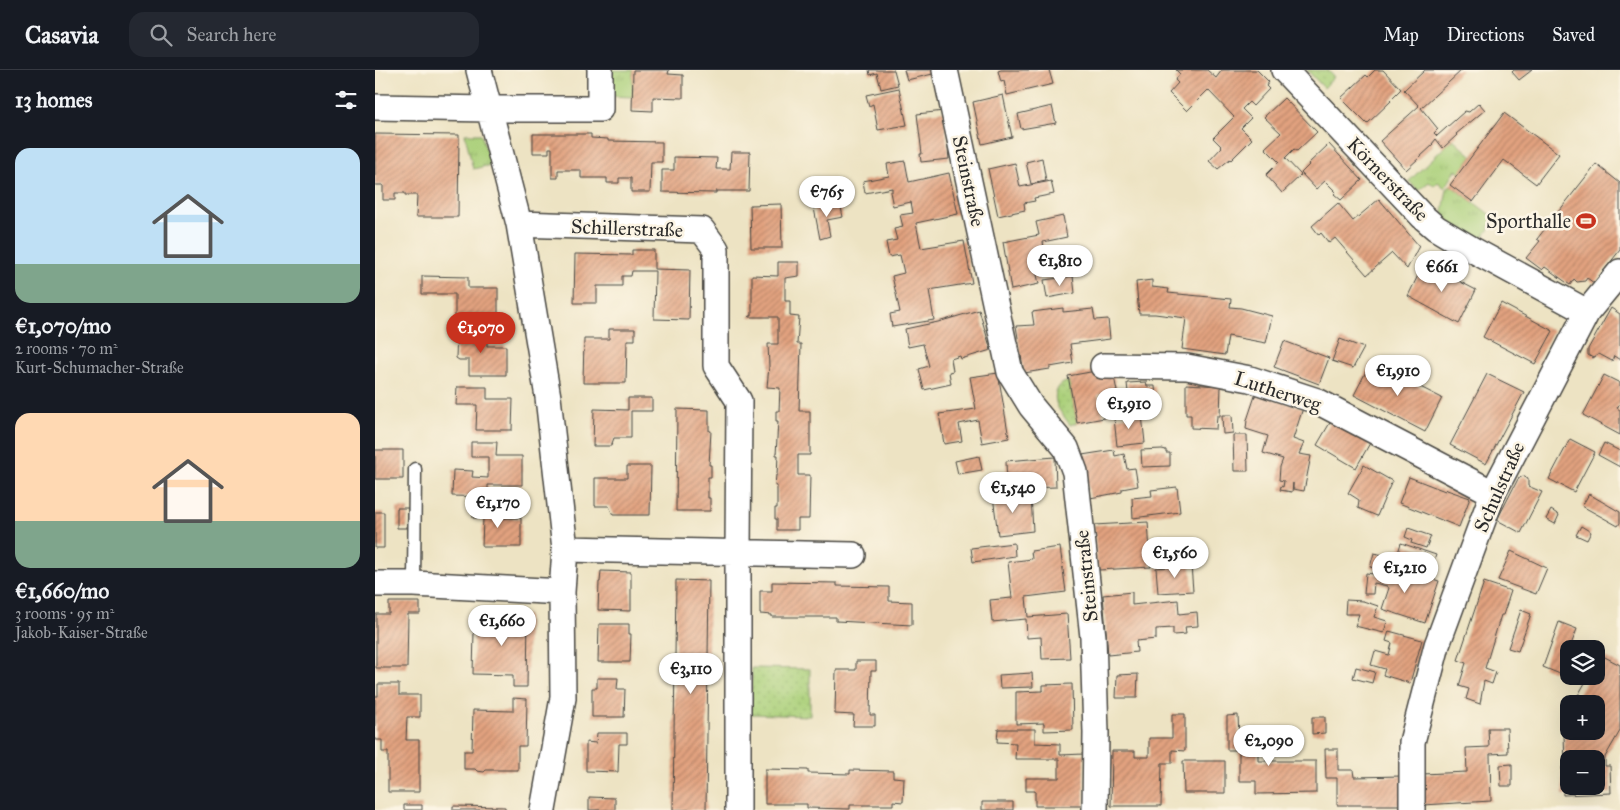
<!DOCTYPE html>
<meta charset="utf-8">
<style>
:root{--surface:#171b24;--page:#242831;--text:#f1f3f6;--muted:#9ea1a6;--line:#363941;--accent:#c8321e}
body{margin:0;font-family:"IM FELL Great Primer",serif;background:var(--page);color:var(--text);height:100vh;display:flex;flex-direction:column;font-size:19px;white-space:nowrap}
*{box-sizing:border-box;margin:0}
p{font-size:16px;color:var(--muted)}
.icon{flex:none;width:28px;height:28px;fill:none;stroke:currentColor;stroke-width:2;stroke-linecap:round;stroke-linejoin:round}
.map{position:relative;flex:1;overflow:hidden}
.panel{display:flex;flex-direction:column;background:var(--surface);width:375px}
.panel>*{flex:none}
.fabs{position:absolute;left:1185px;top:570px;display:grid;gap:10px}
.fabs a{display:grid;place-items:center;width:45px;height:45px;border-radius:10px;background:var(--surface);box-shadow:0 5px 20px #0002;font-size:25px}
.price{position:absolute;translate:-50% -42px;padding:0 11px;border-radius:18px;background:#fff;color:#222;font-size:16px;line-height:32px;filter:drop-shadow(0 1px 2px #0008)}
.price::after{content:'';position:absolute;left:50%;top:30px;width:15px;height:11px;margin-left:-8px;background:inherit;clip-path:polygon(0 0,100% 0,50% 100%)}
.price.active{background:var(--accent);color:#fff}
ul{padding:0;list-style:none}
li{display:grid;align-content:center;gap:10px;height:265px;padding:0 15px}
li span{display:grid;place-items:center;height:155px;border-radius:15px;color:#555}
li>.icon{margin-inline-start:auto}
span .icon{width:90px;height:90px;fill:#fffc;stroke-width:1}
li b{font-size:21px}
h2{display:flex;justify-content:space-between;align-items:center;height:60px;padding:0 15px;font-size:21px}
header{display:flex;align-items:center;gap:30px;box-sizing:border-box;height:70px;padding:0 25px;background:var(--surface);border-bottom:1px solid var(--line)}
header strong{font-size:24px}
nav{display:flex;gap:28px;margin-inline-start:auto;font-size:18px}
.search{width:350px;height:45px;background:var(--page);display:flex;align-items:center;gap:12px;box-sizing:border-box;padding:0 18px;border-radius:15px;color:var(--muted);font-size:19px}
main{display:flex;flex:1;min-height:0}
.map>svg:first-child{display:block}
</style>
<header>
<strong>Casavia</strong>
<div class="search"><svg class="icon" aria-label="search" viewBox="0 0 24 24"><circle cx="10" cy="10" r="6"/><path d="M15 15l6 6"/></svg>Search here</div>
<nav><a>Map</a><a>Directions</a><a>Saved</a></nav>
</header>
<main>
<section class="panel">
<h2>13 homes<svg class="icon" aria-label="filters" viewBox="0 0 24 24"><path d="M4 7h16M4 17h16"/><circle cx="9" cy="7" r="2"/><circle cx="15" cy="17" r="2"/></svg></h2>
<ul>
<li><span style="background:linear-gradient(#bfe0f5 75%,#7fa58c 0)"><svg class="icon" aria-label="home" viewBox="0 0 24 24"><path d="M3 11l9-7 9 7M6 9v11h12V9"/></svg></span><div><b>€1,070/mo</b><p>2 rooms · 70 m²</p><p>Kurt-Schumacher-Straße</p></div></li>
<li><span style="background:linear-gradient(#ffd9b3 70%,#7fa58c 0)"><svg class="icon" aria-label="home" viewBox="0 0 24 24"><path d="M3 11l9-7 9 7M6 9v11h12V9"/></svg></span><div><b>€1,660/mo</b><p>3 rooms · 95 m²</p><p>Jakob-Kaiser-Straße</p></div></li>
</ul>
</section>
<div class="map">
<svg width="1245" height="740" viewBox="0 0 1245 740">
<defs>
<pattern id="grass-tufts" width="24" height="20" patternUnits="userSpaceOnUse" patternTransform="scale(1.25)"><rect width="24" height="20" fill="#abd07a"/><path d="M3 7l-1-3M5 7V3M7 7l1-3M15 17l-1-3M17 17v-4M19 17l1-3" fill="none" stroke="#93b36a"/></pattern>
<pattern id="garden-dots" width="8" height="8" patternUnits="userSpaceOnUse" patternTransform="scale(1.25)"><rect width="8" height="8" fill="#abd07a"/><path d="M2 2h.1M6 6h.1" fill="none" stroke="#93b36a" stroke-width="1.8" stroke-linecap="round"/></pattern>
<pattern id="building-hatch" width="6" height="6" patternUnits="userSpaceOnUse" patternTransform="scale(1.25)"><rect width="6" height="6" fill="#e2a27f"/><path d="M-1 1l2-2M0 6l6-6M5 7l2-2" fill="none" stroke="#b78468"/></pattern>
</defs>
<rect width="100%" height="100%" fill="#fcf5e5"/>
<filter id="ink" filterUnits="userSpaceOnUse"><feTurbulence type="fractalNoise" baseFrequency=".02" numOctaves="2"/><feDisplacementMap in="SourceGraphic" scale="10" xChannelSelector="R" yChannelSelector="G"/><feConvolveMatrix kernelMatrix="1 2 1 2 8 2 1 2 1" color-interpolation-filters="sRGB"/></filter>
<filter id="wash" filterUnits="userSpaceOnUse"><feTurbulence type="fractalNoise" baseFrequency=".0096" numOctaves="4" result="noise"/><feDisplacementMap in="SourceGraphic" scale="20" xChannelSelector="R" yChannelSelector="G"/><feGaussianBlur stdDeviation="1.12" result="paint"/><feColorMatrix in="noise" values="0 0 0 0 0 0 0 0 0 0 0 0 0 0 0 0 0 1.4 0 .05"/><feComposite in="paint" operator="in"/></filter>
<g filter="url(#wash)">
<rect width="100%" height="100%" fill="#ede3c3"/>
<path fill="url(#grass-tufts)" stroke="#6b7e52" d="M233 0H258V27L233 26Z
M90 64H106L116 95 98 99Z
M1078 69 1097 86 1085 103 1081 100 1070 118 1063 112 1059 116 1054 112 1043 121 1034 111Z
M1075 115 1121 149 1103 174 1067 147 1072 119Z"/>
<path fill="url(#garden-dots)" stroke="#6b7e52" d="M932 0H953L959 7 949 18Z
M694 311 702 353 695 355C688 344 676 334 682 320 685 314 688 313 694 311Z
M377 598 435 599V646L376 644Z"/>
<g id="blocks">
<path fill="url(#building-hatch)" fill-rule="evenodd" d="M258 0H294L293 4 308 5V28L278 27V41L257 40Z
M494 0H519L523 15 506 19 502 3 495 5Z
M529 0H561L562 3 532 10Z
M626 0H674L678 14 632 25 629 11 626 12 623 1Z
M801 0H832L841 8 847 0H882L894 12 891 16 894 19 878 36 874 32 867 39 876 48 866 58 877 69 856 90 855 89 843 99 834 91 847 77 838 68 859 47 833 20 812 41 794 23 803 13 800 10 805 4Z
M1000 0H1008L1026 19 1015 30 1016 31 992 54 966 28 991 5 993 7Z
M1050 0H1087L1046 38 1063 59 1059 63 1062 66 1090 41 1094 42 1104 33 1110 40 1081 64 1082 65 1068 78 1061 69 1057 74 1058 75 1031 100 1005 71 1044 36 1029 20Z
M1139 0H1157L1144 10 1137 2Z
M524 18 532 55 503 60 498 34 494 36 491 25Z
M628 25 637 67 607 74 598 32Z
M909 28 942 62 922 81 919 79 910 88 926 105 907 123 891 105 904 92 890 78 906 63 889 47Z
M677 36 681 53 646 59 643 44Z
M569 41 574 89 546 92 545 84H547L542 44Z
M1129 43 1184 84 1161 114 1129 90 1098 132 1075 115Z
M0 64 84 65 83 147H41L42 125H30V123H20V130H8V115H0Z
M158 64H216V68L233 69V71L287 72V92H276L275 122H256V108H244V113H232V108H206V100H183V108H177V78H174V83H158Z
M954 74 987 110 966 130 959 124 961 122 950 111 941 119 926 103 934 95 933 94Z
M356 82H375L374 121H341V123L287 122V100H299V87L342 88 341 99H355Z
M667 88 671 111 656 114 651 92Z
M530 91 534 112 574 103 583 144 541 153 546 178 589 171 597 213 554 220 559 250 517 257 515 244 525 242 517 206 529 203 525 185 514 187 511 172 522 170 519 159 528 157 525 145 538 143 536 132 518 136 515 122H517V118L490 123 488 111 514 106 512 94Z
M640 93 645 117 676 111 679 124 659 128 660 131 649 133 650 140 623 146 613 99Z
M1221 94 1245 113V180L1219 213 1212 208 1210 211 1202 212 1199 209 1195 215 1170 197 1167 200 1151 188 1165 171 1162 169Z
M1004 129 1044 176 1032 199 1017 183 992 205 960 168 954 173 946 163 944 165 937 156 963 133 978 151Z
M465 133 468 147 452 150 455 166 445 169 439 138Z
M406 134 407 178H376L375 135Z
M688 146 692 167 668 172 671 189 659 191 664 214 636 220 628 172 664 165 661 152Z
M257 180H279V199L315 200 314 250 279 249 280 201H257L256 206H247V216H222V233H199L200 184 257 185Z
M403 192H424V206L410 208V231H415V246L424 247 422 274H426L424 341H435V385H423V405H435L434 449H423V460H402V449H400V438H402V416H400L401 405H402L403 385H401L403 351H401V341H404L405 318 392 317 394 296 393 274H403V247H374L377 245V205L403 206Z
M1049 193 1101 220 1084 254 1033 226Z
M47 206 93 207V218H123V252H126V261H106V252H80V224H47Z
M698 206 700 223 672 228 669 210Z
M777 210V217L794 219 793 223 856 229 855 237 866 238 897 246 891 273 853 266 850 285 807 279 811 248 780 244H764L761 212Z
M1126 233 1178 261 1160 294 1108 267Z
M688 238V242L718 239 720 250 733 249 735 269 695 274 698 293 675 297V299L649 303 641 256 659 255 657 242Z
M1236 238 1245 244V290L1239 286 1237 291 1224 284 1218 288 1213 285V279Z
M604 240 616 280 586 289 585 286 576 289 578 301 574 302 576 314 549 320 544 299 554 296 548 274 533 277 530 259 563 252Z
M234 259H260V270H252L251 313H208L209 269H234Z
M82 262H112V276H131V305H94V290H84L81 288Z
M965 269 989 278 978 298 957 291Z
M909 271 954 288 944 314 899 297Z
M996 292 1067 328 1050 362 979 325Z
M721 301 738 302 742 321 723 325 729 348 702 353 693 306Z
M623 303 634 368 607 373 603 350 584 354 587 371 569 374 564 344 601 339 595 307Z
M1112 304 1149 322 1111 394 1075 375Z
M1229 305 1245 313V333L1242 338 1245 340V365L1208 345Z
M771 312 772 316H780L781 330 754 332 752 313Z
M811 314 846 316 845 346H842L841 359 816 358V345H811Z
M82 317H112V329H138L137 360H101L102 335H81Z
M881 323 928 338 918 369 929 373 924 384 936 386 929 421 918 419V413L917 422 905 420 906 416 908 417 909 411 904 410 905 397 908 389 888 383 893 366 871 359 872 350Z
M253 328H277V341H256V368H239L236 376H218L219 339 253 340Z
M302 339 334 340V361H336L334 395H336V407H333V428H335V441H301Z
M767 345 770 373 742 376 739 348Z
M847 345H857L858 363 848 364Z
M956 351 995 373 981 398 942 375Z
M858 365H872L873 401H859Z
M1195 369 1220 382 1199 422 1174 409Z
M96 372H122L121 386H147V415H113V427L77 426 78 400 98 401 97 407 113 408V387H96Z
M1229 373 1245 381V397L1223 385Z
M787 379 791 380V383H795V396L767 397 766 380Z
M0 380H28V409H0Z
M739 380 740 386 749 384 752 399 760 398 763 416 747 419V422L715 428 707 385Z
M604 386 607 400 583 404 580 391Z
M680 387 681 417 632 419 631 391Z
M989 395 1017 411 1002 446 983 438 984 430 973 423Z
M252 396H276L275 445H238L234 436H220V408H252Z
M1148 406 1153 409V416L1167 422 1146 463 1122 450 1143 409Z
M1034 407 1070 421 1071 419 1072 420 1095 428 1084 457 1024 433Z
M802 417 805 442 758 448 757 428 777 426 776 420Z
M1214 424 1245 442V453L1243 456 1207 436Z
M656 425 658 461 623 465 618 426Z
M98 436H120V448H146V477H107L108 448H98Z
M22 438H33L32 458H22Z
M1176 440 1184 445 1180 454 1171 449Z
M0 442H9V478H0Z
M773 452 776 497 724 500 723 495H722L719 455Z
M1206 456 1216 462 1212 470 1201 465Z
M1033 458 1056 466 1051 478 1036 473 1037 470 1030 467Z
M639 473 640 486 598 492 596 478Z
M1026 473 1061 485 1057 496 1022 486Z
M685 477 691 522 651 527 653 547 692 544 695 588 667 589 666 567 652 568 651 549 617 552 615 530 637 528 633 492 657 489 656 481Z
M1136 481 1172 498 1161 524 1123 510Z
M999 483 1031 490 1027 505 995 497Z
M816 495 818 521 783 523 781 498Z
M226 501 256 502V541L223 540 224 512H225Z
M991 503 1014 506V505L1035 510 1037 503 1064 511 1050 553 1007 539 1014 518 1012 517V516L999 513 998 524H989Z
M301 510 334 511 331 740H298Z
M397 512 462 513V516L514 517V531L537 532V555L461 551V547H397V545L385 544V521H397Z
M1109 512 1136 521 1128 545H1126L1122 558 1110 598 1121 602 1117 614 1109 611 1105 634 1091 629 1094 619 1084 616 1091 593 1083 590Z
M757 522V535L803 530 804 544 822 542 823 556 810 557 811 564 798 565V558L781 559V569L761 571 762 582 733 585 728 525Z
M971 530 988 531 1003 536 999 547 1012 551 1009 563 980 556 984 544H970Z
M14 532H45V544H33L32 598H1V544H14Z
M1146 540 1156 544 1143 581 1133 578Z
M116 543H123L125 545H153L152 617H138V605L98 604 99 561H101V545H114Z
M1184 552 1202 559 1185 604 1168 597Z
M224 554H254V564H256L255 592H223Z
M1014 561 1047 570 1035 613 1008 605 1010 599 996 595 1000 581 1014 585 1017 573 1011 571Z
M1226 585 1245 595V661L1230 687V696H1235L1236 723 1188 725 1187 697H1190L1189 664 1191 660 1185 656 1194 641V661H1221V634H1198L1214 606H1221V593ZM1194 689H1221V716H1194Z
M481 591H501V601H496L495 645H500V656H478L479 645 460 644 461 600H481Z
M981 597 1000 602 997 613 978 608Z
M657 603 658 617 625 618 624 605Z
M763 604 762 628H741L742 605Z
M222 608H243L242 619H250L249 647H217V618H222Z
M3 614H24V625H45V647H32L31 670H44V722H13V682H7V670H0V626H3Z
M697 614 698 660 669 661V653L641 654V622L668 621V615Z
M138 628 152 629 151 676H143V700H111L109 702 102 701 100 699H89V681H97L98 640 138 641Z
M797 644H810V681L797 680V693H787L786 736H736L737 681H760V687H774V668H797Z
M863 645 864 667 883 666V691H941V723L881 724V711H864V680H852V646Z
M937 647H950V663L937 664Z
M1113 658H1132L1133 683 1115 684 1116 731 1048 735 1047 704 1092 702 1091 678 1114 677Z
M623 659H660V673L685 674V685L709 684V736H660V721H651V708H684V689H640L641 673 622 672Z
M222 663H252V674H244L243 702 211 701V672L221 673Z
M950 679H963V700H978L979 707 1027 706V735H962V708H951Z
M808 691H850V723H809Z
M1137 694V716H1126L1125 695Z
M390 699 433 700V703L475 704V700L518 701V707L529 708 528 732 518 731V735H475V739L432 738V734H390Z
M214 727 240 728V740H214Z
M607 732H638V740H607Z
M29 735H47V740H29Z
M78 736 130 737V740H78Z"/>
</g>
</g>
<g filter="url(#ink)">
<use href="#blocks" fill-opacity="0" stroke="#484742" stroke-width="1"/>
<g fill="none" stroke-linecap="round" stroke-linejoin="round">
<defs>
<path id="lane" d="M39 514 40 399"/>
<path id="street" d="M104 0 144 154 173 327 190 479 187 522 188 628 168 740
M570 0 635 302 656 336 691 378 700 402 718 567 721 663 720 740
M909 0 1047 146 1061 158 1098 180 1212 242
M0 37 114 39H225V0
M144 154 327 160 341 179V296L364 331 363 481V740
M728 296 812 297 875 309 942 331 1118 423
M190 479 478 485
M0 514H39L187 522
M1037 740V672L1062 575 1118 423 1212 242 1245 202"/>
</defs>
<use href="#lane" stroke="#484742" stroke-width="15"/>
<use href="#street" stroke="#484742" stroke-width="28"/>
<use href="#lane" stroke="#fff" stroke-width="12"/>
<use href="#street" stroke="#fff" stroke-width="25"/>
</g>
</g>
<defs>
<symbol id="stadium-bare" viewBox="-9 -9 18 18"><path d="M0-5a6.5 5 0 1 0 0 10a6.5 5 0 1 0 0-10ZM-3.5-1.8h7v3.6h-7Z" fill="#c8321e" stroke="#fcf5e5" stroke-width="2.5" paint-order="stroke"/></symbol>
</defs>
<g fill-rule="evenodd">
<use href="#stadium-bare" x="1197" y="137" width="28" height="28"/>
</g>
<g text-anchor="middle" stroke-width="5" stroke-linejoin="round" paint-order="stroke">
<g font-size="20" fill="#2b2b2b" stroke="#fcf5e5">
<text transform="translate(1013 109) rotate(46)" y="7">Körnerstraße</text>
<text transform="translate(594 111) rotate(78)" y="7">Steinstraße</text>
<text transform="translate(252 158) rotate(2)" y="7">Schillerstraße</text>
<text transform="translate(903 321) rotate(18)" y="7">Lutherweg</text>
<text transform="translate(1124 417) rotate(-66)" y="7">Schulstraße</text>
<text transform="translate(711 506) rotate(-96)" y="7">Steinstraße</text>
</g>
<g font-size="20" fill="#2b2b2b" stroke="#fcf5e5" text-anchor="end">
<text x="1196" y="158">Sporthalle</text>
</g>
</g>
</svg>
<div class="fabs">
<a><svg class="icon" aria-label="layers" viewBox="0 0 24 24"><path d="M12 4l9 5-9 5-9-5zM3 14l9 5 9-5"/></svg></a>
<a>+</a>
<a>−</a>
</div>
<b class="price" style="left:452px;top:148px">€765</b>
<b class="price" style="left:685px;top:217px">€1,810</b>
<b class="price" style="left:1067px;top:223px">€661</b>
<b class="price active" style="left:106px;top:284px">€1,070</b>
<b class="price" style="left:1023px;top:327px">€1,910</b>
<b class="price" style="left:754px;top:360px">€1,910</b>
<b class="price" style="left:638px;top:444px">€1,540</b>
<b class="price" style="left:123px;top:459px">€1,170</b>
<b class="price" style="left:800px;top:509px">€1,560</b>
<b class="price" style="left:1030px;top:524px">€1,210</b>
<b class="price" style="left:127px;top:577px">€1,660</b>
<b class="price" style="left:316px;top:625px">€3,110</b>
<b class="price" style="left:894px;top:697px">€2,090</b>
</div>
</main>
